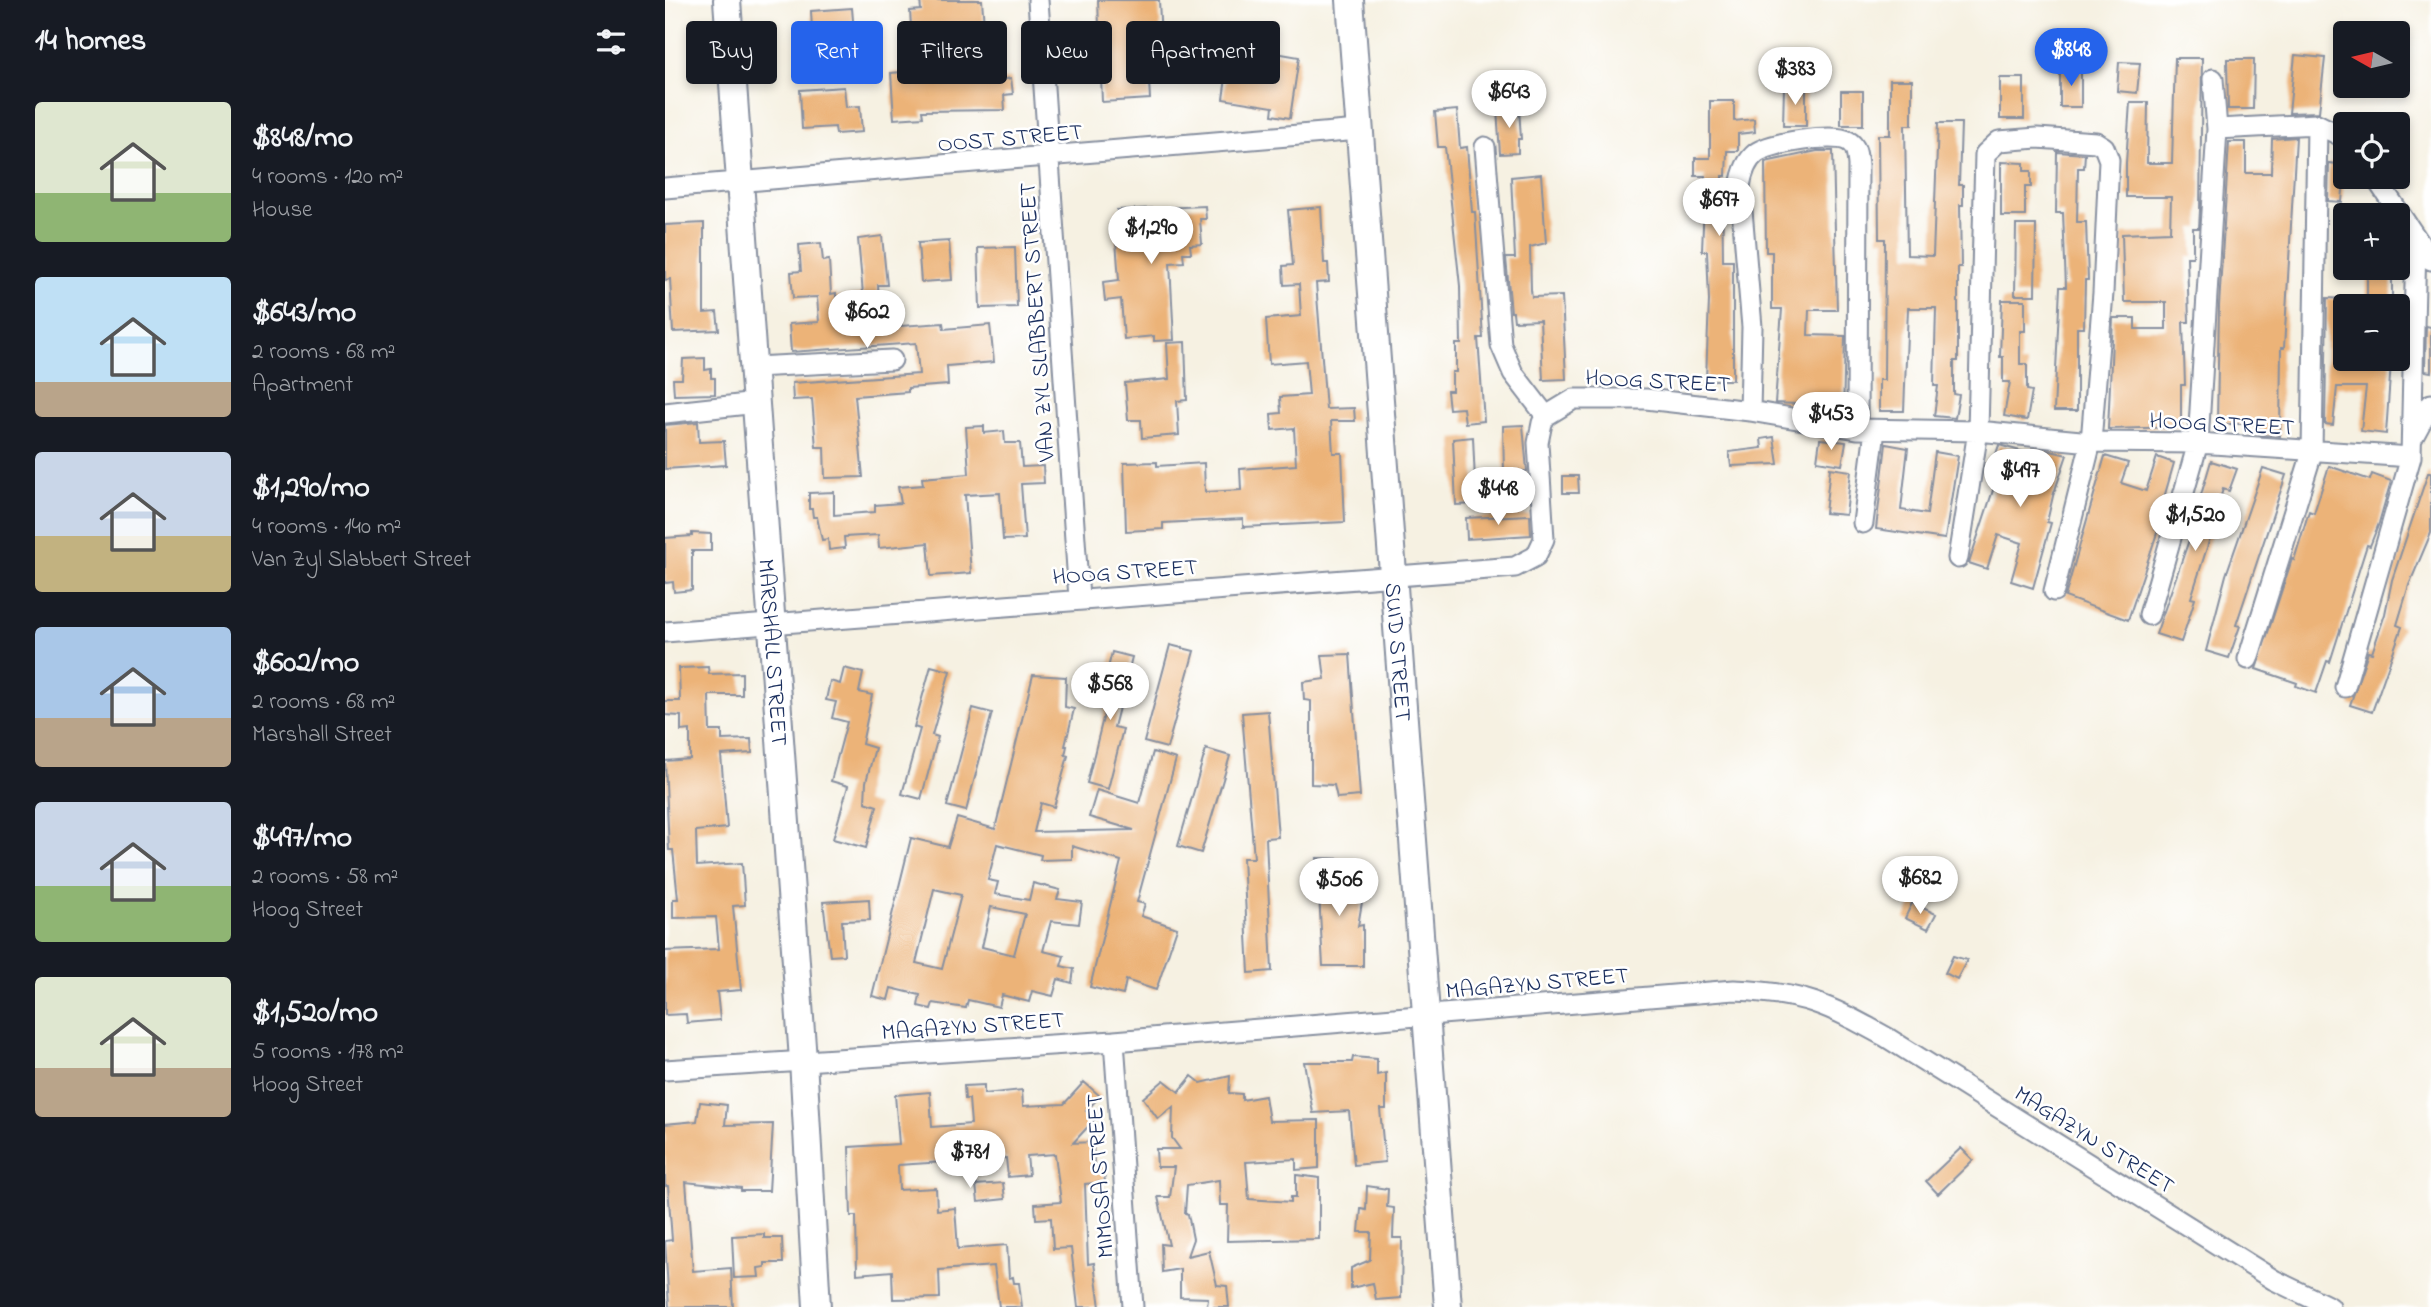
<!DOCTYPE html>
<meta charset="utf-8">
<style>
:root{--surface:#171b24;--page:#242831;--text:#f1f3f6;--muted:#9ea1a6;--accent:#2563eb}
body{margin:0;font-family:"Indie Flower",sans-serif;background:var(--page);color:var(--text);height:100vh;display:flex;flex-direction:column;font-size:26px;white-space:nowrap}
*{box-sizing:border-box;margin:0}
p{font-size:23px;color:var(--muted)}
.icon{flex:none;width:38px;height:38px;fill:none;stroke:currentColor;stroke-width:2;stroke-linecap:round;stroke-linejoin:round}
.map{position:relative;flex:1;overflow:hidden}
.drawer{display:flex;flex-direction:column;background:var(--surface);width:665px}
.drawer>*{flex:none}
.guide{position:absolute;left:21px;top:21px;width:665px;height:63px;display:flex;gap:14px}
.needle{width:46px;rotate:278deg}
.fabs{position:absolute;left:1668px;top:21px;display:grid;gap:14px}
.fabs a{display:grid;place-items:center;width:77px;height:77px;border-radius:7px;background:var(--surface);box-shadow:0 4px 10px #0003;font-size:35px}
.price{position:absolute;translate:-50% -60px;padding:0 16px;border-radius:24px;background:#fff;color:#222;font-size:23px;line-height:46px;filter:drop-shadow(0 2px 4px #0008)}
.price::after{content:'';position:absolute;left:50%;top:42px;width:21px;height:16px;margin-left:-10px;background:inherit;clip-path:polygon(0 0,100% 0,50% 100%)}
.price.active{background:var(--accent);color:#fff}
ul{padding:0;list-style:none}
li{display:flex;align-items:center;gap:21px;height:175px;padding:0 35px}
li span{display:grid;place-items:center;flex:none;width:196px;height:140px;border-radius:7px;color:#555}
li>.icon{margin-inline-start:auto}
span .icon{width:84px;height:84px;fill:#fffc;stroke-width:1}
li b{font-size:30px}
h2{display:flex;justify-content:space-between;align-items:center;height:84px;padding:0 35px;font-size:30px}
.chip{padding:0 24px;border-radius:7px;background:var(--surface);box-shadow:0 4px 10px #0003;font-size:24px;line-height:63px}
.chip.active{background:var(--accent);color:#fff}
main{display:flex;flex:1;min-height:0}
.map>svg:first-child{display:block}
</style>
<main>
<section class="drawer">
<h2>14 homes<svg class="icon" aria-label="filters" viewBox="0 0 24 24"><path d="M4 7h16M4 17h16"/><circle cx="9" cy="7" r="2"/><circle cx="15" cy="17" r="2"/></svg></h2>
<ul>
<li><span style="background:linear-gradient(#dfe7d0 65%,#8fb573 0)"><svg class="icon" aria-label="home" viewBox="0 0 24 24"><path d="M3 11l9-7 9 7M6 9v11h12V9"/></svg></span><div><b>$848/mo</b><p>4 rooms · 120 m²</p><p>House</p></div></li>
<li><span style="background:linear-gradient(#bfe0f5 75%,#b9a48a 0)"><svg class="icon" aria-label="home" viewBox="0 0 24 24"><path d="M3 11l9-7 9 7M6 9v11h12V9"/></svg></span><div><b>$643/mo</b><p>2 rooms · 68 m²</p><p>Apartment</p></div></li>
<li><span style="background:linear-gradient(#c9d6e8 60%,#c2b280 0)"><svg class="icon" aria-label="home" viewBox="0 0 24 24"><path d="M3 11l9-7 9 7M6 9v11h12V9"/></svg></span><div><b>$1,290/mo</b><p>4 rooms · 140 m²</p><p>Van Zyl Slabbert Street</p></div></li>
<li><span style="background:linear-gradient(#a9c7e8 65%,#b9a48a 0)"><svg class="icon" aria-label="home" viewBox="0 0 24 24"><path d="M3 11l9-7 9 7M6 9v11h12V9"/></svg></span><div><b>$602/mo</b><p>2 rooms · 68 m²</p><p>Marshall Street</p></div></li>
<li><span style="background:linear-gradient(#c9d6e8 60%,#8fb573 0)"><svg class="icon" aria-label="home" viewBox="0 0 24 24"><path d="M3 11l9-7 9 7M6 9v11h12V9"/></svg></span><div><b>$497/mo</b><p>2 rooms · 58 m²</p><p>Hoog Street</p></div></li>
<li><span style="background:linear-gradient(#dfe7d0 65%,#b9a48a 0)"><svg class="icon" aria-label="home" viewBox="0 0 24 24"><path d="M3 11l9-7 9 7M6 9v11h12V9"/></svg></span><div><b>$1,520/mo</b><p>5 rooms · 178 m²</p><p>Hoog Street</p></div></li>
</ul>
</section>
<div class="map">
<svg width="1766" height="1307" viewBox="0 0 1766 1307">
<rect width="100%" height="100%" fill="#fff"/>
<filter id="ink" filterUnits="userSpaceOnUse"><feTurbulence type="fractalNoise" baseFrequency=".0143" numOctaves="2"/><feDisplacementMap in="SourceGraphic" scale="14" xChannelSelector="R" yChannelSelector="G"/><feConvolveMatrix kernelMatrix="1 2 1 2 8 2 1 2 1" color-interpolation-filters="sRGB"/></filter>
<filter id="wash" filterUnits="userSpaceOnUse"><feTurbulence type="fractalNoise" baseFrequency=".00686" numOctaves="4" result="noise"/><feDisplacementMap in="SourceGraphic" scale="28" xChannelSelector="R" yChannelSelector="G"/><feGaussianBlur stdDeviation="1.57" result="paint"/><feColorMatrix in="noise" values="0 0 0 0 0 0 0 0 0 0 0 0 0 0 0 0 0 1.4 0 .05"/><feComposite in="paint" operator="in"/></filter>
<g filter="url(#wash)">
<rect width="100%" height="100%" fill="#f6f1e2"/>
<g id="blocks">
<path fill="#ecb378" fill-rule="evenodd" d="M255 0H317L319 25 329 24 337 80 346 78 348 94 339 95 340 110 257 111 258 117 229 119 226 73 249 71 245 11 256 10ZM292 32 295 69 263 70 260 33Z
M433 0H494L496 39 513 38 515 61 483 63 485 99 437 102Z
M187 8 190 45 148 48 146 11Z
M577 47 634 57 625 118 607 115 608 107 558 99 561 78 571 79Z
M1630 55 1660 58 1654 112 1624 113Z
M1510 58H1537L1535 210 1534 228H1528V257H1522L1524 322H1518L1520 385H1516V427L1443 429 1448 318H1470V329H1501V302H1459L1457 234 1505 232 1506 197H1461V163L1465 102H1483L1482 163H1507Z
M1562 59H1589L1588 109H1563Z
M1454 62 1475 63 1472 93 1452 91Z
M1395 70H1416V107H1395Z
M1335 78H1359V119H1335Z
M1225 80H1247V125H1240L1242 255 1268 256 1273 123H1296L1294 185H1298V205H1295L1296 267H1293V361H1289V394L1294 395 1290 418 1269 416 1273 386H1269L1271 308H1243L1239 411H1214V380H1219L1220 239H1214L1213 135H1225Z
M179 87 181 107 195 106 197 132 171 134 170 127 137 129 135 90Z
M1119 87H1141V126H1118Z
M1176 91H1198V125H1176Z
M1045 101H1069V121L1089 119 1090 132 1073 134V151H1062L1061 176H1057L1058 261H1068V380H1041L1044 300 1042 251H1037L1040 176H1030V158H1045Z
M854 108 856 139H853V153L835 154 832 109Z
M792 110 795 148 802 147 807 212H810L818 338H813L819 421 800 423 798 408 784 409 782 391H787V372H791V344H796L795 286 780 147H773L770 112Z
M1631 137 1619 348H1616L1615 436 1594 435V424H1552L1554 306 1564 142H1581V173H1606L1607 139Z
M1152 151H1168L1172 310H1144L1143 335 1180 336 1178 414 1156 410V405L1110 403 1117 309H1107V252H1101L1100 162Z
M1392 152 1420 154 1419 168H1413L1412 222H1421L1423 280H1420L1419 328H1412V411H1389L1395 287H1401L1398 213H1391Z
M1336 162 1359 163V171H1366V187H1360V216H1336Z
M1664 163 1680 165 1677 202 1663 201Z
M876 174 881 243 865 247 866 290 867 297 897 296 901 379 878 380 875 320 849 321 848 312H846L841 258H850L846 177Z
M540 206 541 219H535L537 244 525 245 526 253H518L519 262 505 263 509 340 489 341V336L459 339 456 299 440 301 438 282 454 280 450 228 454 227 452 210Z
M656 207 659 263H663L664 282 651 283 661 409 689 408 690 421H666L668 453H677L680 522 578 527V519L498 523V529L461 531 459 463 492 462V466L539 463 540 492 576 490 575 469 631 465 629 428 607 430 606 414 616 413 615 397 644 395 641 361 604 364 601 319 636 316 634 284 619 285 618 266 628 265 623 210Z
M39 223V313L52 312 54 330 8 332 5 279 0 280V225Z
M1351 225H1371L1370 295H1350Z
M217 236 222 285H213L215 318 236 316V326L278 323 279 329 325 325 329 362 282 366 283 385 243 388V392L190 396 198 477 160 478 159 447H151L147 399 128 400 127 383 254 374 251 343 126 352 124 324 154 322 152 297 128 298 126 272 136 271 134 245 156 243 158 261 164 260 166 294 171 293V297L198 294 193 239Z
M284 241 287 280 256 282 253 243Z
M350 247 352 307 315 308 313 248Z
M1702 268H1727V306H1702Z
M1662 298 1681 299 1680 322H1673L1672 354H1679V359H1721L1720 362H1726L1721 434 1696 431 1701 387H1672L1668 425 1660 424Z
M1337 300H1360V331H1355V364H1362V390L1367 391 1362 420 1339 416 1345 382H1338V357H1335Z
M1761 326 1766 327V372L1760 371Z
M520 342 522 400 512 401 514 435 477 438 476 420H463L460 383 504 379 502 343Z
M40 358V370L46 369V378H50V394L9 395 8 379H17L18 359Z
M33 422 34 442 59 441 61 465 0 469V425Z
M858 425 862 471 839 472 838 426Z
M319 426V433L339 431 340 443H355L357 467 378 466 379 483 356 484 360 539 338 540 335 493 300 495 306 573 266 576 263 543 214 548 213 535 179 537 180 548 164 550 163 539 157 540 152 517H148L147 509H144V493L169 492V515L210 512V505L236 503 233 487 258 485 257 478 304 474 301 427Z
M808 437 811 504 791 505 788 439Z
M1109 437 1113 464 1066 466 1064 452 1097 448 1096 439Z
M1155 439 1181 442 1177 465 1152 461Z
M1221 444 1243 448 1236 510 1262 514 1270 452 1293 456 1280 539 1211 529Z
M1334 445 1380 458 1382 450 1402 455 1388 496 1382 522 1386 523 1368 588 1346 581 1357 543 1333 535 1322 569 1304 563 1331 481 1323 478Z
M1440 456 1463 463 1456 483 1481 491 1492 457 1509 463 1490 529 1493 530 1463 620 1400 597Z
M1546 461 1572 469 1564 491 1558 489 1544 534 1546 535 1526 598 1530 599 1516 642 1491 634 1531 520 1529 519Z
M1664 466 1705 480 1707 474 1726 481 1714 523 1705 546 1702 545 1665 662 1662 661 1651 693 1631 686 1632 683 1591 669 1627 559 1629 560 1644 511 1649 513Z
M1165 468 1186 471 1181 515 1160 513Z
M1598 468 1621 475 1571 625 1575 626 1564 658 1541 651 1561 575Z
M1763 473H1766V533L1744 585 1732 625 1737 627 1707 712 1685 705 1703 652 1707 653 1720 614 1727 580Z
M898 476H913L914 493H898Z
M865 515 866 535 802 539 801 518Z
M27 533 46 534V551H27V590L9 592 8 582 0 583V538L27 536Z
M505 645 529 651 502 748 479 742Z
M447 652 467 657 449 727 458 729 443 789 422 783 442 702 435 700Z
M685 654 695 796 672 798 669 785 646 784V701L639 700 638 682 660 679 657 655Z
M266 666 285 671 267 735 273 737 256 799 237 794 255 729 249 727Z
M43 667 44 674 77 673V695H44L45 731H57V740L86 739 87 753 56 755 62 828 31 831 32 866 77 863 80 905 68 906 76 990 52 992 55 1020 22 1023 21 1014 0 1015V951L54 949 51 917 8 918V899H13L8 850H4L0 761 25 759V730L16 731V716L0 715V701H15L14 668Z
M179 668 198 673 194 692 207 695 197 744 210 748 201 782 200 802 212 806 201 848 168 839 183 786 166 781 182 722 167 718 171 702 161 700 165 681 175 684Z
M368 675 401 677 400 707 409 709 400 746H402L400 755 403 756 389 807 376 803 369 832 469 830 424 817 432 790 474 803 488 752 511 759 472 902 480 904 476 916 512 928 491 990 461 980 458 995 425 987 456 861 407 846V859L375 860 376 855 332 844 323 880 333 882 330 894 364 900 368 883 395 890 392 899 417 902 414 924 386 921 378 951 399 956 396 966 409 969 407 983 393 979 388 996 367 991 364 1002 337 995 334 1007 303 1000 301 1008 268 1003 266 1009 253 1006 255 995 226 988 223 1000 207 996 246 838 283 847 292 818 330 829ZM269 889 296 895 277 969 251 963ZM326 907 360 914 349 955 317 947Z
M308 708 327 713 301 811 282 806Z
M603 711 613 837 601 838 607 971 584 973 578 858H589L577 713Z
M541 749 565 756 536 853 513 846Z
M652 858 677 859 678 892 698 896 693 926 698 925V966H658Z
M204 899 205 920 177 921 179 955 165 956 158 902Z
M1247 903 1271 914 1263 929 1240 918Z
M1288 956 1302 960 1292 979 1280 973Z
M688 1057 712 1059V1075L721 1073V1109H715L720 1162 689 1165 684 1111 648 1113 639 1062H687Z
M527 1076 536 1083 565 1076 564 1093 577 1094V1100L600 1096 604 1121 654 1120V1168L631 1170V1159L581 1162 584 1199 626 1202V1197H631V1175L654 1178V1239L562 1241 563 1205H555L554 1180 522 1185 520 1213 523 1214 528 1239 522 1256 544 1251 552 1285 562 1286 564 1307H542L543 1298 515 1297V1269L497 1272 496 1244 504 1245 493 1197H505L509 1167H492L491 1149H515L507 1138 508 1107 493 1119 478 1098 499 1080 514 1092Z
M419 1082 435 1096 421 1111 430 1119 408 1143 428 1142 429 1165 438 1164 440 1182 420 1184 423 1264 429 1263 435 1307H413L406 1248 388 1249 386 1218 371 1219 370 1204 396 1202 390 1154 362 1156 364 1175 343 1177 341 1158 233 1165 234 1190 271 1188 272 1210 290 1208 293 1249 342 1245 344 1278 348 1277 349 1283H354L357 1307H334L329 1266 274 1270 275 1298 228 1299 227 1271 192 1274 191 1216H186L184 1147 234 1144 230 1095 265 1092 267 1127 306 1124 304 1099H300L299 1086 319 1085V1094L357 1090 358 1106 399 1104Z
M35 1102 62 1105 60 1125 108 1124 104 1191H76V1188L21 1182 28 1271 66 1268 68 1307H4L0 1241 7 1240 3 1186H0V1124L32 1121Z
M1296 1148 1308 1160 1273 1194 1261 1181Z
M338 1183 340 1199 313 1202 311 1185Z
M702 1186 723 1189 722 1207 729 1208 728 1238H737L736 1298 711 1300 708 1283 686 1288V1268L705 1260 706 1232H694L696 1209 701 1210Z
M99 1234V1238H117L118 1263H100V1267L93 1268 94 1277 69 1278 67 1236Z"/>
</g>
</g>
<g filter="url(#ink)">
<use href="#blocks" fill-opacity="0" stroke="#8890a0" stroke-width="2"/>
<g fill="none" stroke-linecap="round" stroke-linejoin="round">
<defs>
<path id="street" d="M373 0 414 598
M1552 129 1652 124
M820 147 836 345 848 373 881 416
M1710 177 1766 260
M0 188 694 130
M89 367 227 360
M1085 411 1087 327 1075 187C1077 173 1081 161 1091 153 1103 143 1169 133 1183 141 1192 146 1192 156 1193 165L1192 429
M0 413 92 403
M1747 439 1766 404
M1198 523 1210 430
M1293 558 1313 431 1320 154 1334 141 1372 138 1431 142 1439 147 1444 160 1438 293 1426 442 1389 591
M1484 615 1533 443 1552 129 1548 79
M0 632 850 567 871 556 879 539 873 443 877 423 881 416 909 399H981L1085 411 1192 429 1313 431 1426 442 1533 443 1746 457
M1583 659 1647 453 1652 124 1680 138
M1680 687 1746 457 1751 241
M449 1041 468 1307
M0 1070 449 1041 1069 990C1139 993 1161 1004 1221 1037L1609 1280 1665 1307"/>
<g id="secondary">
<path id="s1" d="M62 0 138 1060 152 1307"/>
<path id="s2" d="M685 0 783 1307"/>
</g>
</defs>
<use href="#street" stroke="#8890a0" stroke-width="23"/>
<use href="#secondary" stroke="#8890a0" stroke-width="30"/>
<use href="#street" stroke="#fff" stroke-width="19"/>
<use href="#secondary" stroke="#fff" stroke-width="26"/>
</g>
</g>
<g text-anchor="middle" stroke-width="5" stroke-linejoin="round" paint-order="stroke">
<g font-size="23" fill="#1b2f5e" stroke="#fff">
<text transform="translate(345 137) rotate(-5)" y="8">OOST STREET</text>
<text transform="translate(371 322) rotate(-94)" y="8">VAN ZYL SLABBERT STREET</text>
<text transform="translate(993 380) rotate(3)" y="8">HOOG STREET</text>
<text transform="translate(1557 423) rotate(3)" y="8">HOOG STREET</text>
<text transform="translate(460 571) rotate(-4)" y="8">HOOG STREET</text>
<text dy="8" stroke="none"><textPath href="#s1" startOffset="654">MARSHALL STREET</textPath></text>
<text dy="8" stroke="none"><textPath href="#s2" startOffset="654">SUID STREET</textPath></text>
<text transform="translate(872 982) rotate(-5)" y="8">MAGAZYN STREET</text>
<text transform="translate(308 1025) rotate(-4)" y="8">MAGAZYN STREET</text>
<text transform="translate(1430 1139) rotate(32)" y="8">MAGAZYN STREET</text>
<text transform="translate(434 1176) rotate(-94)" y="8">MIMOSA STREET</text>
</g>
</g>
</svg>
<div class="fabs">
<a><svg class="needle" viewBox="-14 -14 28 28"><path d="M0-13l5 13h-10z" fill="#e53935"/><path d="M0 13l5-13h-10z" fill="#9ea1a6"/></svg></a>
<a><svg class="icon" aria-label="locate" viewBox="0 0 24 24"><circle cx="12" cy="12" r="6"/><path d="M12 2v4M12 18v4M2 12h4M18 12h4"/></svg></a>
<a>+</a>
<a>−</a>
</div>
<b class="price active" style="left:1406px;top:88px">$848</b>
<b class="price" style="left:1130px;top:107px">$383</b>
<b class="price" style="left:844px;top:130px">$643</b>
<b class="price" style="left:1054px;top:238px">$697</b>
<b class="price" style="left:486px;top:266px">$1,290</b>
<b class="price" style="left:202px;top:350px">$602</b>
<b class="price" style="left:1166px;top:452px">$453</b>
<b class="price" style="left:1355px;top:509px">$497</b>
<b class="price" style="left:833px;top:527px">$448</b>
<b class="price" style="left:1530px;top:553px">$1,520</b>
<b class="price" style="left:445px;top:722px">$568</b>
<b class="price" style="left:1255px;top:916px">$682</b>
<b class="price" style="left:674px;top:918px">$506</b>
<b class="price" style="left:305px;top:1190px">$781</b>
<div class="guide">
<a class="chip">Buy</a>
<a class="chip active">Rent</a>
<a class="chip">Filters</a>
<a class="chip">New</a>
<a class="chip">Apartment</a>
</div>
</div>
</main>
